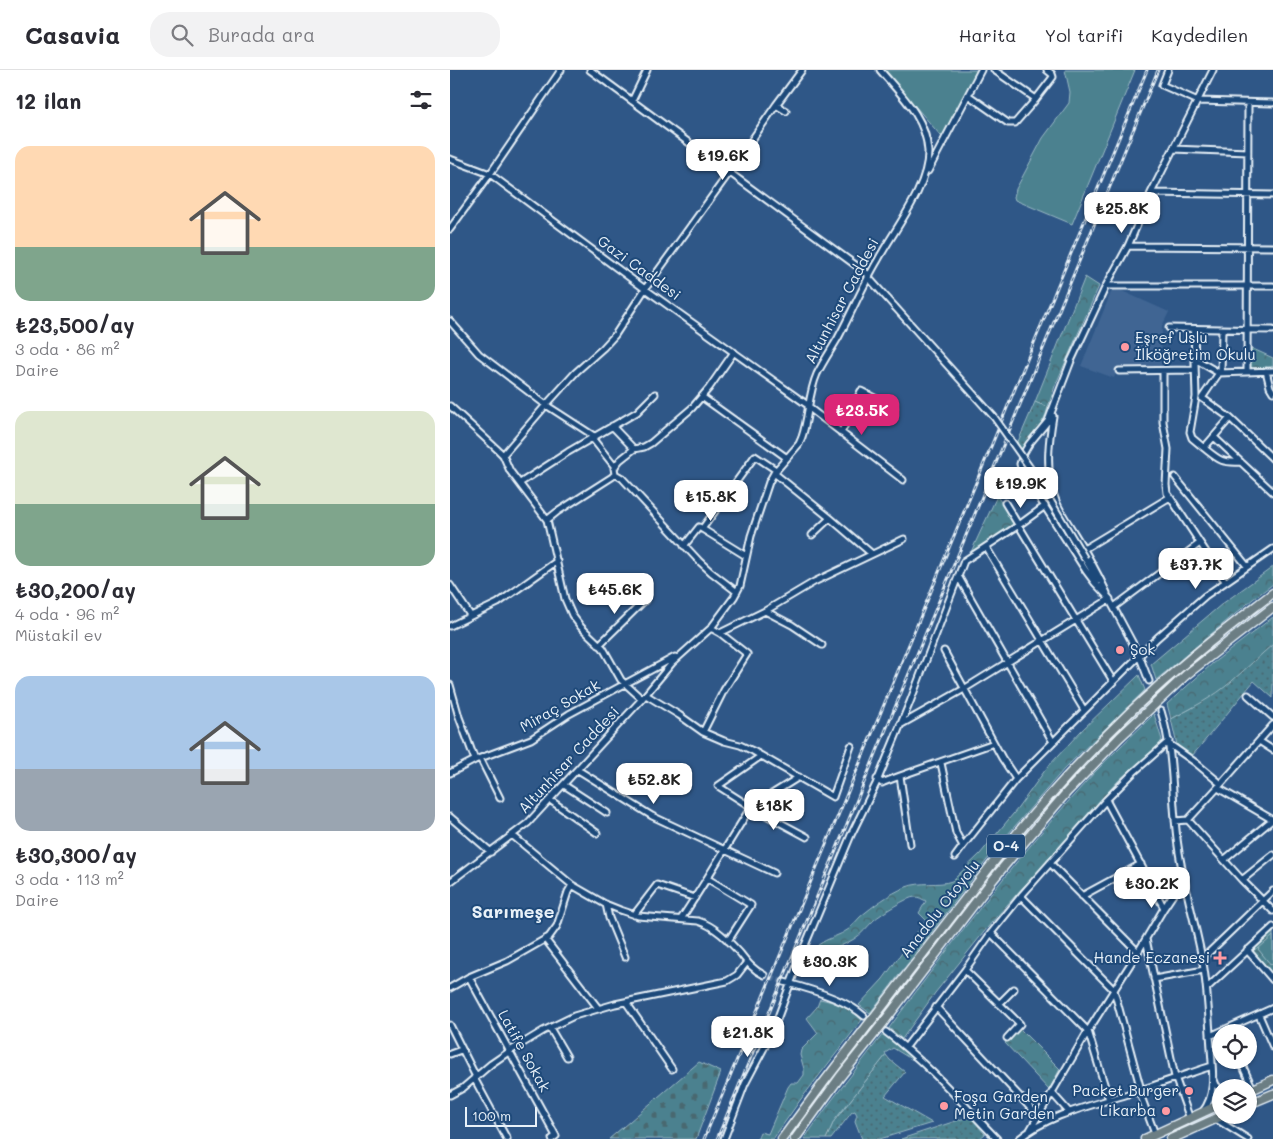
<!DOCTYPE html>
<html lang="tr">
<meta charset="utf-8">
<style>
:root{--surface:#fff;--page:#f2f2f3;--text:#2b2b33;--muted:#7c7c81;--line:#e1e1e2;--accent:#db2777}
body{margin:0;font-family:Mali,sans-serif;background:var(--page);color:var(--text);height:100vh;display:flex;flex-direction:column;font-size:19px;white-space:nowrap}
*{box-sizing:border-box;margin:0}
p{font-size:16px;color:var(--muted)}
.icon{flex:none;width:28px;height:28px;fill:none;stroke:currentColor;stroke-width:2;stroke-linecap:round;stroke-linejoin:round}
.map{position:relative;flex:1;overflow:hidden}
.side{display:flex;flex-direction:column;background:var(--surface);width:450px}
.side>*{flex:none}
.tools{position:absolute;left:762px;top:954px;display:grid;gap:10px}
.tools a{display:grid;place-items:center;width:45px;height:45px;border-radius:50%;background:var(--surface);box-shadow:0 1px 4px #0004;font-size:25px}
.scale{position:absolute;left:15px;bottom:12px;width:72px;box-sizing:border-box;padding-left:5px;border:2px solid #e8f1f8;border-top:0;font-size:14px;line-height:18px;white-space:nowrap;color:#e8f1f8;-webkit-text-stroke:4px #1f4a7a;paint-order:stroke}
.price{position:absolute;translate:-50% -42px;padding:0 11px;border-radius:10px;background:#fff;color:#222;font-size:16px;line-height:32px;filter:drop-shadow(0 1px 2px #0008)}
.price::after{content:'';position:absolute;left:50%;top:30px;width:15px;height:11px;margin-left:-8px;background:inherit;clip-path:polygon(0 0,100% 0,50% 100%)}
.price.active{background:var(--accent);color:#fff}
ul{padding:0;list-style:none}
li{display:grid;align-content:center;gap:10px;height:265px;padding:0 15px}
li span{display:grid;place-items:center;height:155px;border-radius:15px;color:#555}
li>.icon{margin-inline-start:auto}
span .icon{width:90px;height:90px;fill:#fffc;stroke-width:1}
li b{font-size:21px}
h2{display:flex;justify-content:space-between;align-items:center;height:60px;padding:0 15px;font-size:21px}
header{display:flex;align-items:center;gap:30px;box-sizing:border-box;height:70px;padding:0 25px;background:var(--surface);border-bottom:1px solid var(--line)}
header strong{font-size:24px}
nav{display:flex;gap:28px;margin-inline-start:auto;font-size:18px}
.search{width:350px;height:45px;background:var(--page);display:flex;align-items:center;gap:12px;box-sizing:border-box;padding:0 18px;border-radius:20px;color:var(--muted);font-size:19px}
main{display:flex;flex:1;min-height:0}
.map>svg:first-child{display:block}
</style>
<header>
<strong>Casavia</strong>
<div class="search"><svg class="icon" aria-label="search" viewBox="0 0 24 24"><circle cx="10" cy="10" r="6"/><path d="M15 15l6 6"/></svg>Burada ara</div>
<nav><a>Harita</a><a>Yol tarifi</a><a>Kaydedilen</a></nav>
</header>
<main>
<section class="side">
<h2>12 ilan<svg class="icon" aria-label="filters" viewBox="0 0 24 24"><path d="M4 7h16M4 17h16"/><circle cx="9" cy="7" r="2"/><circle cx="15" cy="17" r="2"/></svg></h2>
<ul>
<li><span style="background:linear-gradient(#ffd9b3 65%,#7fa58c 0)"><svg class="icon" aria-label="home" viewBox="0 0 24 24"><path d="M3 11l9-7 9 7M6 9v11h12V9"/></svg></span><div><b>₺23,500/ay</b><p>3 oda · 86 m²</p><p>Daire</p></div></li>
<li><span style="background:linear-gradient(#dfe7d0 60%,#7fa58c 0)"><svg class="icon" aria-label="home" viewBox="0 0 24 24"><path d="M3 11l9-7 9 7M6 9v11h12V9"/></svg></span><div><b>₺30,200/ay</b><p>4 oda · 96 m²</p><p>Müstakil ev</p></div></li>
<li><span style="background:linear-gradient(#a9c7e8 60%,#9aa5b1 0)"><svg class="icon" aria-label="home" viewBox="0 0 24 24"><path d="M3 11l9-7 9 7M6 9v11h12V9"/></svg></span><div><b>₺30,300/ay</b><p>3 oda · 113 m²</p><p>Daire</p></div></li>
</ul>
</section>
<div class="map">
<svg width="823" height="1069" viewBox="0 0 823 1069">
<defs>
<pattern id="grass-dots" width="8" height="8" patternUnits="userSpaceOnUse" patternTransform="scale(1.25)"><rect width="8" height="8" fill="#4b818f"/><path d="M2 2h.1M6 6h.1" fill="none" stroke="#496770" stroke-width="1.8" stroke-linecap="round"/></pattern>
<pattern id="forest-crowns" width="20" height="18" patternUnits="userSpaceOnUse" patternTransform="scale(1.25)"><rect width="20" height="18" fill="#4b818f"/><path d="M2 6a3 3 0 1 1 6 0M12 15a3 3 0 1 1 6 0" fill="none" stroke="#496770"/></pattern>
<pattern id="cemetery-stones" width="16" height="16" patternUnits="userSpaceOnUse" patternTransform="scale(1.25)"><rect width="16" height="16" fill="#4b818f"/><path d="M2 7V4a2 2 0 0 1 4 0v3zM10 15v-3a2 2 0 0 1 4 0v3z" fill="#496770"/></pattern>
</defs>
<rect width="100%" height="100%" fill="#2f5787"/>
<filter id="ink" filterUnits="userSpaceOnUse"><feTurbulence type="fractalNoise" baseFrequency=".02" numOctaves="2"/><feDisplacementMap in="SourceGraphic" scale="10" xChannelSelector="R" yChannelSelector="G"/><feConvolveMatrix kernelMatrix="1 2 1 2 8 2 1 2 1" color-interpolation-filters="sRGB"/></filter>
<g filter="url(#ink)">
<path fill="#3f6593" d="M662 220 672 221 719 242 712 256 711 298 668 297 664 308 631 296Z"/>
<path fill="url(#grass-dots)" stroke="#9ab9c4" d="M585 332 598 337C593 358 582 364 571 380L567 374Z
M823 574V628L804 611 742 686 727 675 721 649 742 638Z
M436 985 440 990 455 1002 435 1026 482 1053 430 1069H412L405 1051 407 1045 405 1041 402 1042 381 1069H376L384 1051Z
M518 1047 522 1049 535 1064 529 1069H451Z"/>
<path fill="url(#forest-crowns)" stroke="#9ab9c4" d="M635 207 649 216 605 316 598 337 585 332Z
M801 278 823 288V298L800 299Z
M547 426 565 454 547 467 521 482Z
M823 497V514L803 529 706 610 701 594 772 534Z
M823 547V574C809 586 796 599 782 611 764 627 742 638 721 649L717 634 763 593Z
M689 605 695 620 614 699 546 778 420 943 409 935 433 909 476 850 469 843 476 831C472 829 469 827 465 827 457 827 431 844 424 850 417 857 412 864 404 869 394 875 382 880 371 883L369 881 368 875C377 868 390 866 399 859 403 855 406 851 410 847 423 836 439 824 456 817 471 811 488 816 502 811L530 784 568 738 596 699 631 661Z
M704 644 712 670 709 675 669 710 635 747 597 793 573 817 542 852 485 923 452 969 439 958C504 870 570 783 644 703 663 683 684 664 704 644Z
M823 862V905L803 880Z
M370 929C386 932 400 939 412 950L351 1029 323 1069H307L310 1062 318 1064 338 1017 341 1013H348L354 1005V999L350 985 351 980 368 963 357 948 367 937Z
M569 958 610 999 599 1020 555 973Z
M433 964 446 971 467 991 461 989 443 978 435 983 436 985 384 1051 376 1069H354L382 1030Z"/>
<path fill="url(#cemetery-stones)" stroke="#9ab9c4" d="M249 992 271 1002 246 1069H159Z"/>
<path fill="#4b818f" stroke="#9ab9c4" d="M434 0H528L498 60 494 65 491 66Z
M615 0H685L622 154 565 130 564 127 566 119 593 68 619 33 620 22Z
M823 866V893L821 895 808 879Z"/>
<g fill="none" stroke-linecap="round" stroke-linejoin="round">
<path stroke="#4b6e98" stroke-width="5" stroke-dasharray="5 2.5" stroke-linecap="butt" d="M699 611 711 641
M314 905 334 912
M414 946 436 962"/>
<defs>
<path id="minor" d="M140 0 419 205
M544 0 586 29
M718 0 712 15 748 31 823 33
M518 25 558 53H565L586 29 603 7 602 4 597 0
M182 31 197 0
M336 41 326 35 352 0
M723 79 798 82
M0 89 40 104 195 219 359 336
M478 101 531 0
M701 123 823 125
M0 159 40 104 111 0
M678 176 823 177
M418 207 445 237
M656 216H823
M0 251 29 284 96 335 53 385
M719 258 823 260
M744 259 746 327 740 362 742 368 754 378
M745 289 769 303
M669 301 745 300
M713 301V352L718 379 716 415 717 423 720 427
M797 301 798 33
M816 301 820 317 823 322
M823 301 769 303 752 328 780 348 823 389
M771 303 772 260
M252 327 337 388
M0 336 49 381 53 385 60 401 97 450 115 529 122 545 131 557 153 578 171 610 192 629
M358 337 453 410
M603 346C599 370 596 394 602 418 605 434 615 448 624 463 636 482 647 502 657 523
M780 348 754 378C769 390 771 393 791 392
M162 356 184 379
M391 363 411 321 444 338
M144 366 96 335 126 302 153 278 165 265 195 219 279 103 326 35
M764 367 823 422
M142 368 165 397
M324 403 380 448 422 484
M165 404 172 408 249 491 261 502 287 522
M725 407 797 496
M70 413 118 382 187 342 205 324
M555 433 663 611
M97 450 107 442 162 407 165 404 164 398 166 395 170 390 184 379 194 377 201 373 242 338 259 318 284 282
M252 459 305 386 326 400
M362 465 380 448
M234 476 249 457 296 486
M536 477 634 640
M634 479 720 427 775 511
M635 489 648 511
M508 506 603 672
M0 515 20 545
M658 527 689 585 699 611
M660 529 645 513 636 501 572 401 570 394 573 384 579 374 598 351 621 291 656 216 678 176 701 123 763 0
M664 537 750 473
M315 541 342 555 372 575
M0 556 48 533 107 491
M261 558 270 563 315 541 364 512 454 469
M149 575 195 530
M494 581 552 688 566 709 707 568 755 526 823 479
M0 615 9 647 25 690
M196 625 229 645 253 662 274 671 290 675 303 681 383 727 401 676
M798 625 823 647
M711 641C725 686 721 730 728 776 734 818 747 858 754 899 758 925 759 952 761 978 762 998 767 1024 753 1041
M450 655 514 619 660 529
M253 662 274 620 297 584 270 563
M809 671 823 680
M719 674 746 693 771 714
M311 686 268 716 301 737 349 707
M30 688 50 728
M491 693 506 763 513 776 566 709
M128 700 202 746 324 803
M0 703 25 690 81 669 119 644 225 587
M427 709 432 713 434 712 450 706
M114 715 157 743
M768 718 823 750
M100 730 147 763
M656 730 714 838
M0 747 41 782
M738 750 792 810 823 841
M725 751 738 750 771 714 823 655
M62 765 122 815 155 834 170 840 188 846 248 851C265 856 279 871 290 883 297 892 303 900 314 905
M460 774 450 706 544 673
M505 787 513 776
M774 790 822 750
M600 793 688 882
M258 809 301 835 278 871
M792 810 823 785
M0 812 78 753 192 629 222 593 261 558 284 527 290 516 301 466 319 412 324 403 349 374 352 367C359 347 358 324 367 304 373 292 381 280 388 268 402 242 413 215 428 190 445 158 479 117 478 81 476 47 450 24 430 0
M571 826 664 920 691 1020
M632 826 691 794
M156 834 159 848 175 887
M184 845 207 815 245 828
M231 849C255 813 277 775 301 737L357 767
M541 863 638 961 659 1030
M95 869 148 938
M696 869 725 1007 740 1049
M797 880 823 910
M752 889 823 821
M515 900 570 954 557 968
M19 907 106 1066 102 1069
M704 909 754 900
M334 912C357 918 397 930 414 946
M0 918 19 907 57 891 99 867 107 856 118 822 122 815
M757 918 823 857
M176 932 222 999
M549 934 564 919
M486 937 588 1046
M809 945 823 977
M0 955 26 1007
M100 958 117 987
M436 962C477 993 511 1032 547 1069
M760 966 823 938
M456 977 515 900 541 863 571 826 656 730 684 702 719 671
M0 984 11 980
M790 990 803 1019
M24 1008 57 1069
M764 1010 766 1015 771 1020
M689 1021 705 1064
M602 1023 619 1042
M0 1025 13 1018 41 994 60 981 93 961 124 946 165 934 277 911 287 905 297 892
M766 1049 798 1069
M580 1060 638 961 688 882 714 838 734 808
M274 1069 295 1014 322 963 353 880 401 765 426 714 460 632 514 491 569 455 595 436
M569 1069C599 1044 641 1036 678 1024 706 1015 734 1005 762 996"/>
<path id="highway" d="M799 1021 823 1010
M799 1034 823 1024
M332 1069 374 1012 539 798C600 721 667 649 742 587 768 565 796 544 823 523
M345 1069 390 1007 433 953 541 812 565 783 617 722 670 667 736 605 823 537
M695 1069 771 1034
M721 1069 774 1045"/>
</defs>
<use href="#minor" stroke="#e8f1f8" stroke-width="9"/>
<use href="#highway" stroke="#e8f1f8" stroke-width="11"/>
<use href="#minor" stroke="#1f4a7a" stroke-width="5"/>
<use href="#highway" stroke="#6c7e84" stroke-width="8"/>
<defs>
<path id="rail" d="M254 1069 697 0
M267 1069 708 0"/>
</defs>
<use href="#rail" stroke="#e8f1f8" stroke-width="3"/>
<use href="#rail" stroke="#1f4a7a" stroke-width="1" stroke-dasharray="4" stroke-linecap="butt"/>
<defs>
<path id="minor-bridge" d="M445 237 544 347 585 405 635 489"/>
</defs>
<use href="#minor-bridge" stroke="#e8f1f8" stroke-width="9" stroke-linecap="butt"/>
<use href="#minor-bridge" stroke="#1f4a7a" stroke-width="5"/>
</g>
</g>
<g fill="#ff9aa2" stroke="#1f4a7a" stroke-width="2">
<circle cx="675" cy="277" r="5"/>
<circle cx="670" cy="580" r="5"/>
<path d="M767.5 880.5h5v5h5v5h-5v5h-5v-5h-5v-5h5z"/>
<circle cx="739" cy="1021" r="5"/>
<circle cx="494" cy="1036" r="5"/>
<circle cx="716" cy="1041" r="5"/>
</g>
<g text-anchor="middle" stroke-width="4" stroke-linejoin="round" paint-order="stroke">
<rect fill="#1f4a7a" stroke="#acbfd2" stroke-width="1" x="537" y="764.5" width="38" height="23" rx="4"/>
<g font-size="14" font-weight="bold" fill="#e8f1f8">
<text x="556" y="781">O-4</text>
</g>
<g font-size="15" fill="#e8f1f8" stroke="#1f4a7a">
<text transform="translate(189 198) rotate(36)" y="5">Gazi Caddesi</text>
<text transform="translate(392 231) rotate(-62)" y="5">Altunhisar Caddesi</text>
<text transform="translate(110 636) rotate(-30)" y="5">Miraç Sokak</text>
<text transform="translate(119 690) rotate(-47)" y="5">Altunhisar Caddesi</text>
<text transform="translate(490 839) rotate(-52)" y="5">Anadolu Otoyolu</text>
<text transform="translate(74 981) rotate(61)" y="5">Latife Sokak</text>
</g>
<g font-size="15" fill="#e8f1f8" stroke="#1f4a7a" text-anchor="start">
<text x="685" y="273">Eşref Uslu<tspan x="685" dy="17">İlköğretim Okulu</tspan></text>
<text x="680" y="585">Şok</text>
<text x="760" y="893" text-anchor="end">Hande Eczanesi</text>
<text x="729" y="1026" text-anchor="end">Packet Burger</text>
<text x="504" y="1032">Foşa Garden<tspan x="504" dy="17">Metin Garden</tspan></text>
<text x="706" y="1046" text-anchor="end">Likarba</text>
</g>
<g font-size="18" font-weight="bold" fill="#e8f1f8" stroke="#1f4a7a">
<text x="63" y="848">Sarımeşe</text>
</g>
</g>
</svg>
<div class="tools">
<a><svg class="icon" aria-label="locate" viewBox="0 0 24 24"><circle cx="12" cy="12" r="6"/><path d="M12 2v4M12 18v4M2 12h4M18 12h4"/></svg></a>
<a><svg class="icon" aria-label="layers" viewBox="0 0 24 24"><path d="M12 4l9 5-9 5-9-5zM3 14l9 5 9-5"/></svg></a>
</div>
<div class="scale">100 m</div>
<b class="price" style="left:273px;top:111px">₺19.6K</b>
<b class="price" style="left:672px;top:164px">₺25.8K</b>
<b class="price active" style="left:412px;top:366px">₺23.5K</b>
<b class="price" style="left:571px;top:439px">₺19.9K</b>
<b class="price" style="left:261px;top:452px">₺15.8K</b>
<b class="price" style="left:746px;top:520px">₺37.7K</b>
<b class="price" style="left:165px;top:545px">₺45.6K</b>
<b class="price" style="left:204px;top:735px">₺52.8K</b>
<b class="price" style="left:324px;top:761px">₺18K</b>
<b class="price" style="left:702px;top:839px">₺30.2K</b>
<b class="price" style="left:380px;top:917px">₺30.3K</b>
<b class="price" style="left:298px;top:988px">₺21.8K</b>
</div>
</main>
